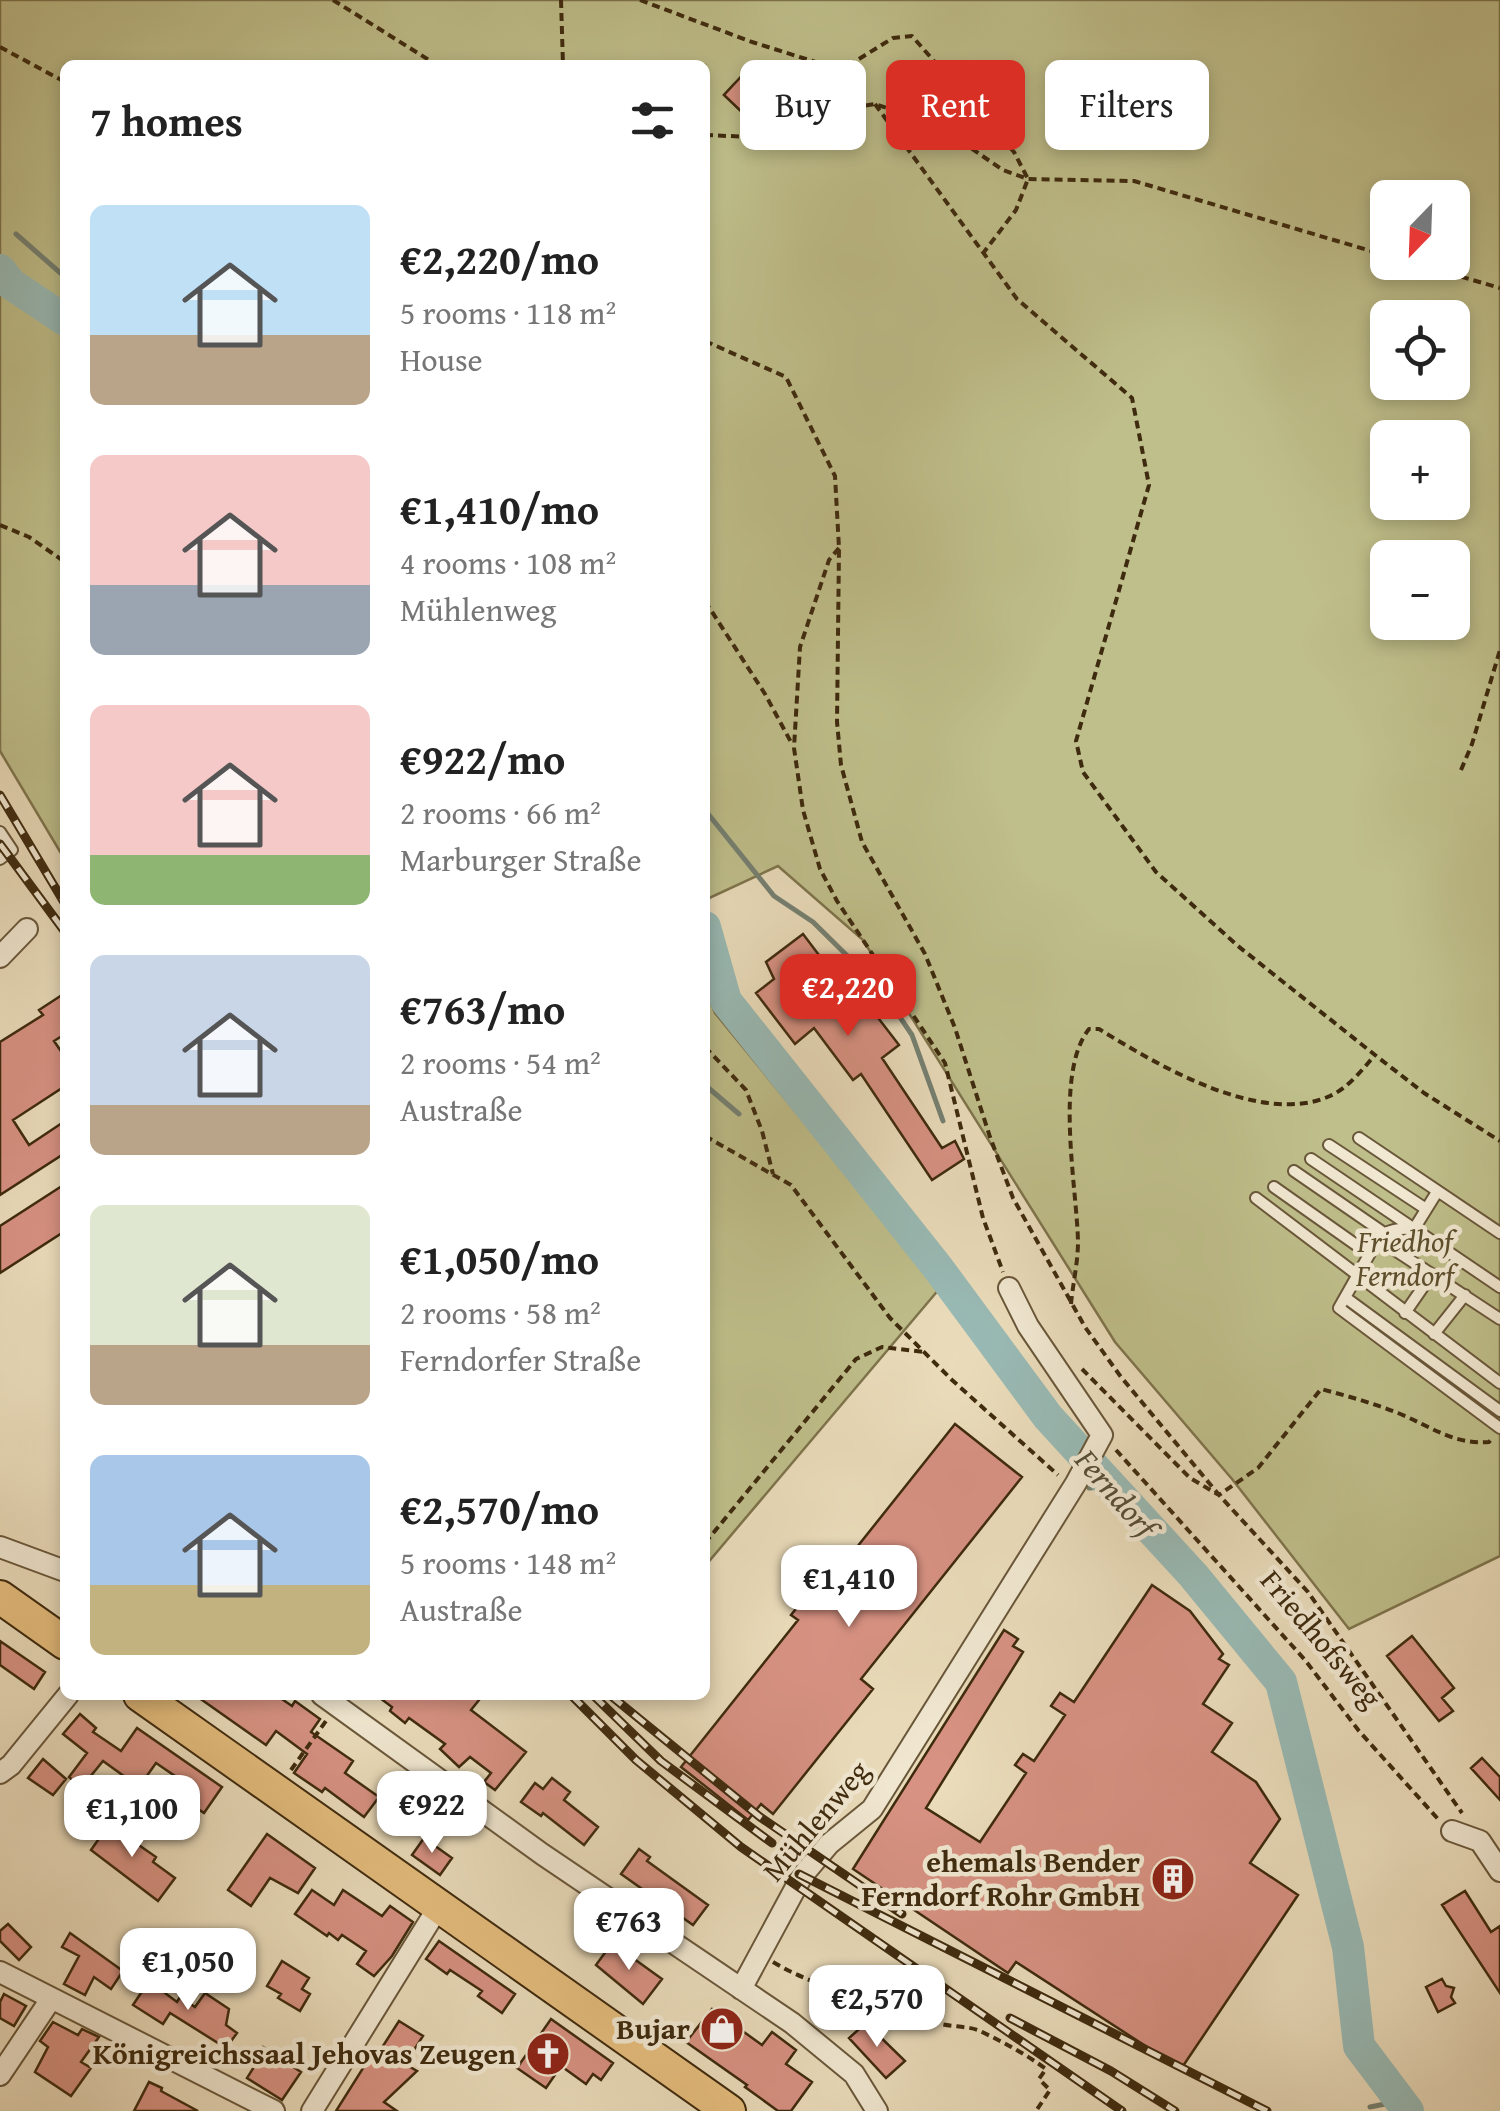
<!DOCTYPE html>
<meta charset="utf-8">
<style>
:root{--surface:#fff;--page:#f2f2f2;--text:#222;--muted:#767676;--accent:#d93025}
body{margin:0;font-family:"Gentium Book Plus",serif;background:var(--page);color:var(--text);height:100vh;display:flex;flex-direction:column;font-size:38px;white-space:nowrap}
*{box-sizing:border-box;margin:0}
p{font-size:32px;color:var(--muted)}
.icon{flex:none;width:55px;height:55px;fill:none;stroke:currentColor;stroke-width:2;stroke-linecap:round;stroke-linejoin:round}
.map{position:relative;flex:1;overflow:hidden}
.side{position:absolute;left:60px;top:60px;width:650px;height:1640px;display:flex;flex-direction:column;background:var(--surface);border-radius:15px;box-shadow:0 5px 15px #0003}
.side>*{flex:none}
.top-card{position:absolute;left:740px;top:60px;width:610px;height:90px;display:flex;gap:20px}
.needle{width:65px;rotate:203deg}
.buttons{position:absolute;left:1370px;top:180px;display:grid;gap:20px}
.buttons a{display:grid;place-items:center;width:100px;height:100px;border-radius:15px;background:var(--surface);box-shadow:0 5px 15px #0003;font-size:50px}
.price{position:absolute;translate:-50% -85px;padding:0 22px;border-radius:20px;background:#fff;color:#222;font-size:32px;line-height:65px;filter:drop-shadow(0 2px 5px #0008)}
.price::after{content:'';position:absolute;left:50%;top:60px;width:30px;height:22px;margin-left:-15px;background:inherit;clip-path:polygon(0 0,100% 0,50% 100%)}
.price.active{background:var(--accent);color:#fff}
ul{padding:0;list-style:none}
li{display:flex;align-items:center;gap:30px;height:250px;padding:0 30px}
li span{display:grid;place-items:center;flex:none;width:280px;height:200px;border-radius:15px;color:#555}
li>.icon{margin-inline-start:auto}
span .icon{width:120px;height:120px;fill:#fffc;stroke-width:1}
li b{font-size:42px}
h2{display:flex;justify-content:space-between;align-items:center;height:120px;padding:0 30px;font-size:42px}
.pill{padding:0 35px;border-radius:15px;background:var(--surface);box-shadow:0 5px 15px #0003;font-size:35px;line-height:90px}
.pill.active{background:var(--accent);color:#fff}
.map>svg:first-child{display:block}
</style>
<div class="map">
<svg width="1500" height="2111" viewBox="0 0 1500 2111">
<rect width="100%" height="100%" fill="#ebddbc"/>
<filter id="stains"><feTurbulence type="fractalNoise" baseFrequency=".002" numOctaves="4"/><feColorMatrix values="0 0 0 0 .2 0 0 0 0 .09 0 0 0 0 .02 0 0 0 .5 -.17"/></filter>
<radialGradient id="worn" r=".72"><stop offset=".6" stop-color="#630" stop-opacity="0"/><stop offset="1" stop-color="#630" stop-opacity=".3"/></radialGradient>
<path fill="#bfbf8b" stroke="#7e744c" stroke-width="2.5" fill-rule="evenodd" d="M0 0H1500V1556L1349 1629 1232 1479 1115 1342 863 940 778 866 705 900V65H65V322L0 261ZM749 68 790 107 778 119 759 102 746 116 724 95 734 84H748L741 77ZM1388 198H1452V262H1388ZM1388 318H1452V382H1388ZM1388 438H1452V502H1388ZM1388 558H1452V622H1388Z
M0 282 14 298 65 328V860L0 751Z
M705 987 715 1013 940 1288 705 1566Z"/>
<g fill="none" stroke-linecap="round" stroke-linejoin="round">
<path stroke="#758173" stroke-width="5" d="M16 234 65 277
M705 810 774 896 813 922 881 989 912 1035 943 1121
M705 1085 739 1114
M1089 1488 1111 1486
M1370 2107 1400 2101"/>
<path stroke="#99bbb6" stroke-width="32" d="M0 270 11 284 65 320
M705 927 726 1001 938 1268 1048 1417 1193 1575 1281 1682 1348 1947 1359 2046 1408 2111"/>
</g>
<path fill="#d89283" stroke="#3e2a0e" stroke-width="2.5" d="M749 68 790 106 778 119 759 102 746 116 724 95Z
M803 934 825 963 832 958 899 1045 882 1058 942 1148 955 1141 964 1159 932 1180 861 1074 853 1080 814 1028 795 1044 756 993 774 979 766 962Z
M65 993V1034L54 1041 65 1057V1086L13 1120 29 1145 65 1121V1153L0 1195V1042L43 1015 39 1010Z
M65 1184V1231L0 1273V1226Z
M955 1424 1022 1477 861 1679 873 1689 773 1814 761 1804 748 1820 681 1767 798 1620 791 1615 811 1590 818 1596Z
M1152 1585 1190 1611 1223 1654 1219 1659 1229 1665 1203 1704 1232 1723 1212 1752 1256 1782 1280 1819 1250 1863 1298 1895 1181 2069 1016 1962 1008 1973 853 1869 1004 1630 1018 1639 1013 1646 1023 1652 926 1808 980 1842 1026 1773 1015 1765 1023 1754 1034 1761 1065 1715 1051 1706 1060 1693 1074 1702Z
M1412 1636 1454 1688 1442 1698 1453 1711 1439 1721 1387 1656Z
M0 1641 45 1672 34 1689 0 1665Z
M195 1695H276L292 1706 295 1701 320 1719 311 1732 353 1761 345 1773 379 1797 364 1817 325 1788 322 1792 294 1773 307 1754 276 1731 266 1745Z
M376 1695H483L471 1710 526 1752 495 1790 484 1782 491 1773 470 1757 459 1767 440 1749 445 1744 409 1718 405 1723 390 1711 392 1707Z
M80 1714 96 1728 93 1732 121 1751 137 1728 222 1787 204 1813 198 1809 191 1818 179 1809 194 1789 156 1763 139 1787 103 1761 81 1788 69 1777 87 1753 63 1734Z
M1482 1758 1500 1777V1800L1471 1768Z
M43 1759 66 1779 53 1795 28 1778Z
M552 1778 570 1792 564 1800 598 1827 584 1845 543 1813 541 1816 521 1802 535 1783 543 1789Z
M112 1820 136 1837 133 1841 156 1857 153 1862 175 1878 158 1901 91 1850Z
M267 1834 315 1868 298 1893 270 1878 251 1906 228 1890Z
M424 1838 452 1858 440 1875 412 1855Z
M639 1849 650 1857 647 1861 708 1905 693 1925 621 1874Z
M312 1890 334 1905 343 1890 382 1916 390 1906 413 1922 392 1956 374 1976 357 1964 366 1951 342 1935 338 1940 329 1933 327 1936 295 1914Z
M1465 1891 1491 1932 1500 1926V1993L1442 1905Z
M8 1924 31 1947 19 1960 0 1941V1931Z
M70 1933 123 1971 111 1989 94 1977 85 1995 64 1984 79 1956 62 1947Z
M439 1941 515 1994 502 2013 478 1996 482 1991 450 1970 447 1974 426 1959Z
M612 1943 662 1979 643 2004 596 1965Z
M282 1961 309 1978 302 1989 310 1994 300 2011 278 1998 281 1994 267 1986Z
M1442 1979 1446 1986 1454 1988 1451 1997 1455 2003 1438 2012 1426 1987Z
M149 1981 177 2002 180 1997 195 2007 205 1993 229 2009 226 2025 237 2033 226 2048 170 2013 163 2024 133 2005Z
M4 1994 26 2006 14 2026 0 2018V2002Z
M712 2009 762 2045 772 2032 796 2050 786 2064 812 2082 791 2111H778L745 2087 747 2085 686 2042Z
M551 2019 613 2063 601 2080 593 2074 586 2084 561 2066 546 2088 517 2068Z
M399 2021 423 2036 405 2064 417 2071 384 2102 397 2111H336L370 2057 374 2060Z
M53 2022 78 2035 82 2029 99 2037 81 2062 91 2068 71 2096 35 2072 48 2047 40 2041Z
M866 2023 905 2061 886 2078 849 2038Z
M263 2047 301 2072 282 2100 247 2078 254 2067 251 2064Z
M149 2082 162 2088 161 2091 198 2111H134Z"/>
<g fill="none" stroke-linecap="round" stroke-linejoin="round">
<defs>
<path id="lane" d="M0 832 12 850 0 859
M1359 1138 1500 1233
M1329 1145 1426 1209
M1311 1159 1500 1287
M1294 1171 1384 1233
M1274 1187 1369 1254
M1437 1192 1414 1229C1400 1228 1388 1229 1378 1239L1339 1308 1500 1428
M1256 1198 1500 1383
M1378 1239 1500 1319
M1346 1298 1500 1411
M1405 1313 1432 1274
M1434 1334 1465 1295"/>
<path id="street" d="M0 957 27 929
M0 1547 65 1571
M322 1695 542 1854 792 2023 854 2074 877 2111
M0 1773 11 1765 68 1695
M1452 1831 1480 1841 1500 1871
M0 1972 274 2111
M741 1989 802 1876 829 1844 872 1809 1076 1483 1102 1435 1028 1326 1009 1288
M0 2075 51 1999
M312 2111 439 1906"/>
<path id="primary" d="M0 1597 65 1643
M140 1695 729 2111"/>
</defs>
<use href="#lane" stroke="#69573a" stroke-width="14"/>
<use href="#street" stroke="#69573a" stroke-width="24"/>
<use href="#primary" stroke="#3e2a0e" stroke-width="36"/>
<path stroke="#3e2a0e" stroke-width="4" stroke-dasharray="8 5" stroke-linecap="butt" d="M333 0 437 65
M561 0 563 65
M640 0 752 42 841 70 893 38 912 36 1014 152 1028 179 1016 210 984 252
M0 47 65 82
M875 104 1017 299 1132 398 1149 485 1076 741 1083 772 1156 872 1238 946 1375 1055 1424 1093 1500 1141
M806 115 819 93 840 71
M705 135 775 138 806 115 875 104 937 125 1003 170 1028 179 1134 181 1388 256
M1411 262 1500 288
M705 341 786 377 835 476 839 548 837 722 841 765 862 842 925 954 955 1028 990 1137 1013 1198 1085 1327 1121 1377 1219 1495 1308 1592 1462 1813
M0 525 29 537 65 562
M839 548 829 560 800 647 794 748 803 810 820 869 837 901 945 1063 983 1218 1003 1272
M705 601 765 694 792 744
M1461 770 1472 744 1500 650
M705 1047 746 1090 762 1131 773 1174
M705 1136 791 1185 890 1318 952 1380 1058 1475
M1071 1304C1073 1283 1078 1262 1078 1242 1077 1188 1054 1073 1089 1029H1099C1156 1064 1260 1127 1330 1096 1348 1088 1362 1070 1375 1055
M1082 1369 1190 1478 1219 1495 1258 1468 1321 1389C1347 1396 1373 1403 1398 1413 1430 1426 1454 1445 1489 1442L1493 1437
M1116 1450 1305 1660 1359 1731 1438 1819
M705 1543 856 1359 882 1347 924 1352
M291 1770 326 1721
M773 1962C813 1986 854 1994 897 2008 912 2013 926 2020 941 2024 953 2027 969 2026 980 2031 1003 2042 1024 2053 1046 2069L1039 2079 1050 2090 1036 2111"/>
<use href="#lane" stroke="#f2e9d3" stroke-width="10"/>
<use href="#street" stroke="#f2e9d3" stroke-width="20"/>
<use href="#primary" stroke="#e6be7e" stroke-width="32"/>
<defs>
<path id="rail" d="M0 795 65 904
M0 844 65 932
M571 1695 636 1760 741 1847 1122 2111
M593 1695 661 1761 772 1843
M610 1695 760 1817 902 1914
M799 1874 1267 2111
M1010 2018 1111 2071 1175 2111"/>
</defs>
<use href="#rail" stroke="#3e2a0e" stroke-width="9"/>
<use href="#rail" stroke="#f2e9d3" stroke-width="5" stroke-dasharray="15" stroke-linecap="butt"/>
</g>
<defs>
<symbol id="building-disc" viewBox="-11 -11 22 22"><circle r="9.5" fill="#8f2418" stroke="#f2e9d3"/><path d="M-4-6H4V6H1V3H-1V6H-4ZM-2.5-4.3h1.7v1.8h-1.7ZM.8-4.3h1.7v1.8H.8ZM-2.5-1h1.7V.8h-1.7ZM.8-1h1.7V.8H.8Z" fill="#fff"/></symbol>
<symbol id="shop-disc" viewBox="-11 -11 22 22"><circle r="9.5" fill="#8f2418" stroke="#f2e9d3"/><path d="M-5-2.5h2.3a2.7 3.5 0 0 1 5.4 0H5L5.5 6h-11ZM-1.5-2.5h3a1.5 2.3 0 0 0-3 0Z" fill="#fff"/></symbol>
<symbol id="church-disc" viewBox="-11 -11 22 22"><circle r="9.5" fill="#8f2418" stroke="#f2e9d3"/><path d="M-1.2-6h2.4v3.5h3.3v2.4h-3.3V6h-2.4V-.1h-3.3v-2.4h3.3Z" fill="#fff"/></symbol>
</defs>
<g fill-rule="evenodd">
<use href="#building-disc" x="1148" y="1854" width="50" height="50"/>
<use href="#shop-disc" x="697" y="2004" width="50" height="50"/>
<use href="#church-disc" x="523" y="2029" width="50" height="50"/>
</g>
<g text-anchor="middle" stroke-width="9" stroke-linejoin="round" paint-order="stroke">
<g font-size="30" font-style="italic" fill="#5e4f2d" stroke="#f2e9d3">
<text x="1405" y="1252">Friedhof<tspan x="1405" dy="34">Ferndorf</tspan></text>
</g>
<g font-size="30" fill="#3e2a0e" stroke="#f2e9d3">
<text transform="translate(1321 1639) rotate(50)" y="10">Friedhofsweg</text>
<text transform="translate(816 1821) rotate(-50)" y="10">Mühlenweg</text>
</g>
<g font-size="30" font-weight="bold" fill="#3e2a0e" stroke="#f2e9d3" text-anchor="end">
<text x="1140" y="1872">ehemals Bender<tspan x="1140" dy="34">Ferndorf Rohr GmbH</tspan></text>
<text x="690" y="2039">Bujar</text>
<text x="516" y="2064">Königreichssaal Jehovas Zeugen</text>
</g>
<g font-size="32" font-style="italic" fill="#554e38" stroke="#f2e9d3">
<text transform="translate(1116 1493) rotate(49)" y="11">Ferndorf</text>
</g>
</g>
<rect width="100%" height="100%" filter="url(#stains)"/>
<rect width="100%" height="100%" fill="url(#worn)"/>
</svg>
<div class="buttons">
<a><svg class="needle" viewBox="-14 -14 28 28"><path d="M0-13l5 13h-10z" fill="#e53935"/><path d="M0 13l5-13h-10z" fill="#767676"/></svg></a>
<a><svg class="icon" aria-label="locate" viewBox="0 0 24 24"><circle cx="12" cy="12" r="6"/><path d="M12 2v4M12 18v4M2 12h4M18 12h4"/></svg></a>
<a>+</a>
<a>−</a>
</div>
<b class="price active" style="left:848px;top:1039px">€2,220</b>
<b class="price" style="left:849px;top:1630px">€1,410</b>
<b class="price" style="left:432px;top:1856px">€922</b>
<b class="price" style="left:132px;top:1860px">€1,100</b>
<b class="price" style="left:629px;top:1973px">€763</b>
<b class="price" style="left:188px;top:2013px">€1,050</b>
<b class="price" style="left:877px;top:2050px">€2,570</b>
<div class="top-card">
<a class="pill">Buy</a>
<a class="pill active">Rent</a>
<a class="pill">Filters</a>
</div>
<section class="side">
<h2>7 homes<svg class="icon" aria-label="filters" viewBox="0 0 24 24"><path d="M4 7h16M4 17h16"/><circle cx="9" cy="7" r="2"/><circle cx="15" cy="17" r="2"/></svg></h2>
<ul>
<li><span style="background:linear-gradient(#bfe0f5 65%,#b9a48a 0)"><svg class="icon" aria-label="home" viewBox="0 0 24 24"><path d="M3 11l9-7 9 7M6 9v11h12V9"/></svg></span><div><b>€2,220/mo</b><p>5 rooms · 118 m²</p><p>House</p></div></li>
<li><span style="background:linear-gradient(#f6c9c9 65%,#9aa5b1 0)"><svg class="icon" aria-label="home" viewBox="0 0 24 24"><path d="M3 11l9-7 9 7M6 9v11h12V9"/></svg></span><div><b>€1,410/mo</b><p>4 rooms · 108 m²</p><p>Mühlenweg</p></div></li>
<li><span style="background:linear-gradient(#f6c9c9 75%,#8fb573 0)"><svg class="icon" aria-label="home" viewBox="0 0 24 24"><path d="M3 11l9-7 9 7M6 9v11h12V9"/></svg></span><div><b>€922/mo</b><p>2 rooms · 66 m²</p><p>Marburger Straße</p></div></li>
<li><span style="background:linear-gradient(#c9d6e8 75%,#b9a48a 0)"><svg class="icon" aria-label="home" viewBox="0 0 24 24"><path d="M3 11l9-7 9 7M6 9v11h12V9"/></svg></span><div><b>€763/mo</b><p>2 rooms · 54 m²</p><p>Austraße</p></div></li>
<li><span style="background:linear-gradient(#dfe7d0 70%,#b9a48a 0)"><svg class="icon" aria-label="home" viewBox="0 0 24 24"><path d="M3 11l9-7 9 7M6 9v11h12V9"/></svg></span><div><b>€1,050/mo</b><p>2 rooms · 58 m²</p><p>Ferndorfer Straße</p></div></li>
<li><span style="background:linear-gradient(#a9c7e8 65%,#c2b280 0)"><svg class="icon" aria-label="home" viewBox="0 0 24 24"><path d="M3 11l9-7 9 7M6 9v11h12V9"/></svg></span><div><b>€2,570/mo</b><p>5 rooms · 148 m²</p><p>Austraße</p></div></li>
</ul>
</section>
</div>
